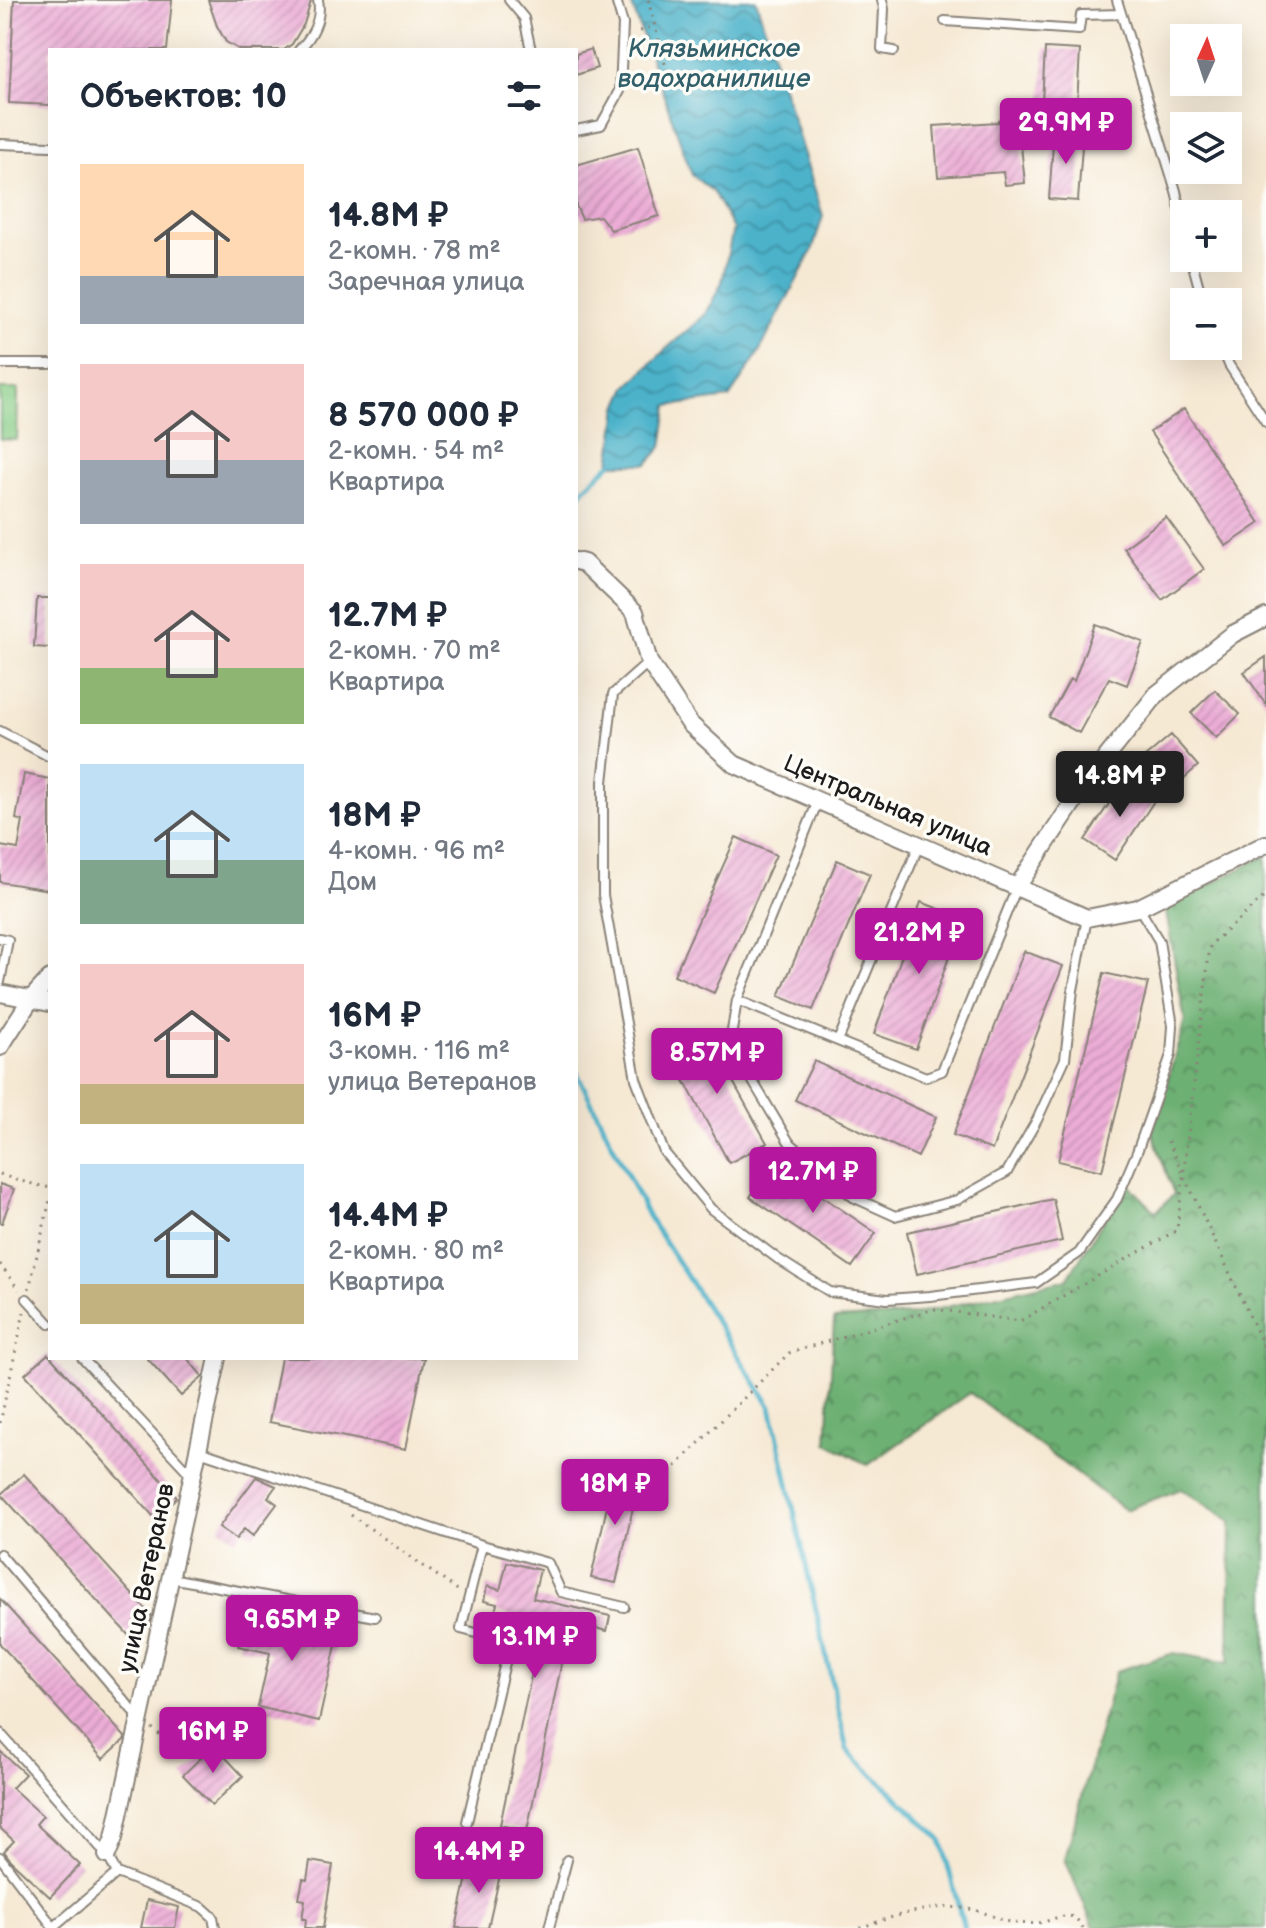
<!DOCTYPE html>
<html lang="ru">
<meta charset="utf-8">
<style>
:root{--surface:#fff;--page:#f2f2f3;--text:#1f2937;--muted:#747a83;--accent:#b5179e}
body{margin:0;font-family:"Balsamiq Sans",sans-serif;background:var(--page);color:var(--text);height:100vh;display:flex;flex-direction:column;font-size:30px;white-space:nowrap}
*{box-sizing:border-box;margin:0}
p{font-size:26px;color:var(--muted)}
.icon{flex:none;width:44px;height:44px;fill:none;stroke:currentColor;stroke-width:2;stroke-linecap:round;stroke-linejoin:round}
.map{position:relative;flex:1;overflow:hidden}
.sheet{position:absolute;left:48px;top:48px;width:530px;height:1312px;display:flex;flex-direction:column;background:var(--surface);border-radius:0px;box-shadow:0 8px 32px #0002}
.sheet>*{flex:none}
.needle{width:52px;rotate:3deg}
.buttons{position:absolute;left:1170px;top:24px;display:grid;gap:16px}
.buttons a{display:grid;place-items:center;width:72px;height:72px;border-radius:0px;background:var(--surface);box-shadow:0 8px 32px #0002;font-size:40px}
.price{position:absolute;translate:-50% -68px;padding:0 18px;border-radius:8px;background:var(--accent);color:#fff;font-size:26px;line-height:52px;filter:drop-shadow(0 2px 4px #0008)}
.price::after{content:'';position:absolute;left:50%;top:48px;width:24px;height:18px;margin-left:-12px;background:inherit;clip-path:polygon(0 0,100% 0,50% 100%)}
.price.active{background:#222;color:#fff}
ul{padding:0;list-style:none}
li{display:flex;align-items:center;gap:24px;height:200px;padding:0 32px}
li span{display:grid;place-items:center;flex:none;width:224px;height:160px;border-radius:0px;color:#555}
li>.icon{margin-inline-start:auto}
span .icon{width:96px;height:96px;fill:#fffc;stroke-width:1}
li b{font-size:34px}
h2{display:flex;justify-content:space-between;align-items:center;height:96px;padding:0 32px;font-size:34px}
.map>svg:first-child{display:block}
</style>
<div class="map">
<svg width="1266" height="1928" viewBox="0 0 1266 1928">
<defs>
<pattern id="forest-crowns" width="20" height="18" patternUnits="userSpaceOnUse" patternTransform="scale(2)"><rect width="20" height="18" fill="#6db073"/><path d="M2 6a3 3 0 1 1 6 0M12 15a3 3 0 1 1 6 0" fill="none" stroke="#598e5e"/></pattern>
<pattern id="water-waves" width="16" height="10" patternUnits="userSpaceOnUse" patternTransform="scale(2)"><rect width="16" height="10" fill="#4bb2ca"/><path d="M0 5q4-4 8 0t8 0" fill="none" stroke="#3e90a3"/></pattern>
<pattern id="building-hatch" width="6" height="6" patternUnits="userSpaceOnUse" patternTransform="scale(2)"><rect width="6" height="6" fill="#ebacd5"/><path d="M-1 1l2-2M0 6l6-6M5 7l2-2" fill="none" stroke="#c993b6"/></pattern>
</defs>
<rect width="100%" height="100%" fill="#fdfcf7"/>
<filter id="ink" filterUnits="userSpaceOnUse"><feTurbulence type="fractalNoise" baseFrequency=".0125" numOctaves="2"/><feDisplacementMap in="SourceGraphic" scale="16" xChannelSelector="R" yChannelSelector="G"/><feConvolveMatrix kernelMatrix="1 2 1 2 8 2 1 2 1" color-interpolation-filters="sRGB"/></filter>
<filter id="wash" filterUnits="userSpaceOnUse"><feTurbulence type="fractalNoise" baseFrequency=".006" numOctaves="4" result="noise"/><feDisplacementMap in="SourceGraphic" scale="32" xChannelSelector="R" yChannelSelector="G"/><feGaussianBlur stdDeviation="1.8" result="paint"/><feColorMatrix in="noise" values="0 0 0 0 0 0 0 0 0 0 0 0 0 0 0 0 0 1.4 0 .05"/><feComposite in="paint" operator="in"/></filter>
<g filter="url(#wash)">
<rect width="100%" height="100%" fill="#f6e9d4"/>
<path fill="url(#forest-crowns)" stroke="#446648" stroke-width="2" d="M1266 856V1928H1094L1065 1859 1116 1671 1174 1653 1229 1663 1231 1521 1181 1489 1125 1510 970 1393 868 1465 827 1443 834 1319 912 1315 1067 1279 1127 1183 1156 1212 1174 1194 1152 1132 1185 1021 1165 907Z"/>
<path fill="#87cc86" stroke="#527451" stroke-width="2" d="M0 389H18L17 440 0 439Z"/>
<path fill="url(#water-waves)" stroke="#346773" stroke-width="2" d="M630 0H756L823 216 812 251 758 354 729 398 668 406 662 447 647 464H610L618 407 627 387 664 351 706 314 722 282 733 229 713 192 692 175Z"/>
<g fill="none" stroke-linecap="round" stroke-linejoin="round">
<path stroke="#4bb2ca" stroke-width="5" d="M576 500 584 489 610 464
M576 1071 648 1216 771 1407 847 1750 941 1839 964 1928"/>
</g>
<g id="blocks">
<path fill="url(#building-hatch)" d="M14 0H172L167 50H50V105L9 103Z
M208 0H311V1L304 24 292 44 284 50H240L226 42 217 26Z
M1045 48 1080 50 1077 104 1042 102Z
M591 49 597 68 576 75V54Z
M1018 118 1025 183 1005 185 1003 172 938 177 934 126 998 122V120Z
M1054 131 1083 133 1078 201 1049 199Z
M638 147 659 216 611 230 600 216 582 219 576 206V165Z
M1184 409 1260 523 1226 546 1150 432Z
M1166 517 1204 569 1162 600 1124 548Z
M37 598H50V648L34 647Z
M1095 624 1143 642 1127 685 1109 678 1079 733 1049 717 1070 679 1074 681Z
M1266 657V705L1244 672Z
M1215 690 1240 714 1216 738 1191 713Z
M1171 735 1198 766 1166 794 1139 762Z
M24 774 50 779V890L0 882V846L18 849 23 821 16 819Z
M1126 778 1156 798 1115 860 1085 840Z
M736 837 776 855 714 993 674 975Z
M837 860 870 874 813 1010 779 996Z
M921 902 963 918 916 1049 874 1034Z
M1024 951 1063 966 992 1150 953 1135Z
M1104 973 1148 983 1102 1171 1058 1161Z
M704 1029 767 1143 729 1163 667 1049Z
M814 1061 936 1117 918 1157 795 1100Z
M773 1163 876 1233 852 1267 750 1197Z
M0 1184 14 1189 2 1223H0Z
M1053 1199 1062 1241 917 1274 907 1232Z
M48 1354 177 1497 155 1518 25 1374Z
M147 1358H187L203 1377 181 1396Z
M281 1358H424L406 1449 269 1422Z
M615 1471 640 1477 616 1583 591 1578Z
M24 1474 151 1615 150 1621 131 1638 1 1494Z
M256 1477 276 1486 268 1497 277 1504 253 1536 244 1529 236 1539 219 1527Z
M507 1562 540 1570 533 1598 610 1616 607 1631 570 1622 527 1831 500 1825 542 1624 495 1612 497 1604 484 1601 487 1586 500 1590Z
M0 1599 125 1737 124 1740 103 1759 0 1644Z
M246 1611 339 1632 319 1721 258 1707 270 1653 238 1646Z
M214 1745 243 1776 212 1805 183 1775Z
M0 1751 25 1774 12 1788 43 1816 36 1824 80 1865 50 1897 12 1862 4 1851 14 1841 0 1828Z
M471 1859 502 1866 488 1928H456Z
M310 1861 333 1865 323 1928H305L306 1919H302L305 1900 299 1899 303 1879 307 1880Z
M147 1900 179 1907 175 1928H141Z"/>
</g>
</g>
<g filter="url(#ink)">
<use href="#blocks" fill-opacity="0" stroke="#898278" stroke-width="2"/>
<g fill="none" stroke-linecap="round" stroke-linejoin="round">
<defs>
<path id="lane" d="M509 0 524 18 531 50
M882 0 884 9 882 49 894 51
M1117 0 1176 191 1184 227
M945 21 1079 30 1081 15 1121 14
M299 50C312 37 322 19 318 0
M576 130 601 125 620 91 623 24 616 0
M0 144 50 146
M1191 258 1203 302
M1221 346 1229 365 1266 422
M0 364H50
M649 662 613 694 603 782V895L636 1079 664 1152 711 1209 778 1259 830 1292 887 1299 930 1296 1036 1283 1079 1253 1117 1199 1137 1152 1171 1055 1173 1026 1159 941 1139 908
M0 731 50 757
M818 801 737 1000 730 1043 789 1142 853 1197 895 1216 957 1200 1007 1172 1037 1120 1065 1059 1073 990 1087 918
M0 938 8 940 0 982
M737 1000 926 1077 942 1071 1017 887
M838 1041 919 845
M27 1299 50 1324
M82 1358 193 1477
M199 1451 482 1545 461 1629 510 1642 467 1822
M482 1545 548 1563 561 1592 624 1607
M0 1554 139 1718
M171 1578 375 1617
M0 1733 107 1855 117 1873 53 1928
M0 1857 54 1928
M117 1873 202 1907 213 1917 215 1928
M549 1928 567 1860"/>
<path id="street" d="M576 561 584 563 635 612 649 662 690 724 734 764 1087 918 1138 908 1266 844
M1017 887 1086 783 1157 694 1233 634 1266 617
M0 993 50 1003
M0 1047 31 999 50 978
M107 1855 114 1838 218 1358"/>
</defs>
<use href="#lane" stroke="#898278" stroke-width="12"/>
<use href="#street" stroke="#898278" stroke-width="20"/>
<path stroke="#898278" stroke-width="3" stroke-dasharray="2 6" stroke-linecap="butt" d="M648 0 669 79
M640 31 654 26
M1168 1141 1266 1351
M0 1174 16 1180 50 1188
M0 1264 19 1290
M29 1289 50 1200
M0 1423 24 1312
M653 1489 789 1353 934 1309 1020 1321 1177 1230 1210 945 1266 895
M351 1515 459 1591
M152 1728 180 1751
M860 1928C892 1916 935 1903 969 1909 985 1911 1000 1921 1016 1923 1025 1924 1038 1924 1047 1921 1061 1916 1075 1910 1082 1928"/>
<use href="#lane" stroke="#fff" stroke-width="8"/>
<use href="#street" stroke="#fff" stroke-width="16"/>
</g>
</g>
<g text-anchor="middle" stroke-width="7" stroke-linejoin="round" paint-order="stroke">
<g font-size="24" fill="#1c1c1c" stroke="#fdfcf7">
<text transform="translate(888 805) rotate(23)" y="8">Центральная улица</text>
<text transform="translate(146 1578) rotate(-78)" y="8">улица Ветеранов</text>
</g>
<g font-size="26" font-style="italic" fill="#31606a" stroke="#fdfcf7">
<text x="714" y="57">Клязьминское<tspan x="714" dy="30">водохранилище</tspan></text>
</g>
</g>
</svg>
<div class="buttons">
<a><svg class="needle" viewBox="-14 -14 28 28"><path d="M0-13l5 13h-10z" fill="#e53935"/><path d="M0 13l5-13h-10z" fill="#747a83"/></svg></a>
<a><svg class="icon" aria-label="layers" viewBox="0 0 24 24"><path d="M12 4l9 5-9 5-9-5zM3 14l9 5 9-5"/></svg></a>
<a>+</a>
<a>−</a>
</div>
<b class="price" style="left:1066px;top:166px">29.9M ₽</b>
<b class="price active" style="left:1120px;top:819px">14.8M ₽</b>
<b class="price" style="left:919px;top:976px">21.2M ₽</b>
<b class="price" style="left:717px;top:1096px">8.57M ₽</b>
<b class="price" style="left:813px;top:1215px">12.7M ₽</b>
<b class="price" style="left:615px;top:1527px">18M ₽</b>
<b class="price" style="left:292px;top:1663px">9.65M ₽</b>
<b class="price" style="left:535px;top:1680px">13.1M ₽</b>
<b class="price" style="left:213px;top:1775px">16M ₽</b>
<b class="price" style="left:479px;top:1895px">14.4M ₽</b>
<section class="sheet">
<h2>Объектов: 10<svg class="icon" aria-label="filters" viewBox="0 0 24 24"><path d="M4 7h16M4 17h16"/><circle cx="9" cy="7" r="2"/><circle cx="15" cy="17" r="2"/></svg></h2>
<ul>
<li><span style="background:linear-gradient(#ffd9b3 70%,#9aa5b1 0)"><svg class="icon" aria-label="home" viewBox="0 0 24 24"><path d="M3 11l9-7 9 7M6 9v11h12V9"/></svg></span><div><b>14.8M ₽</b><p>2-комн. · 78 m²</p><p>Заречная улица</p></div></li>
<li><span style="background:linear-gradient(#f6c9c9 60%,#9aa5b1 0)"><svg class="icon" aria-label="home" viewBox="0 0 24 24"><path d="M3 11l9-7 9 7M6 9v11h12V9"/></svg></span><div><b>8 570 000 ₽</b><p>2-комн. · 54 m²</p><p>Квартира</p></div></li>
<li><span style="background:linear-gradient(#f6c9c9 65%,#8fb573 0)"><svg class="icon" aria-label="home" viewBox="0 0 24 24"><path d="M3 11l9-7 9 7M6 9v11h12V9"/></svg></span><div><b>12.7M ₽</b><p>2-комн. · 70 m²</p><p>Квартира</p></div></li>
<li><span style="background:linear-gradient(#bfe0f5 60%,#7fa58c 0)"><svg class="icon" aria-label="home" viewBox="0 0 24 24"><path d="M3 11l9-7 9 7M6 9v11h12V9"/></svg></span><div><b>18M ₽</b><p>4-комн. · 96 m²</p><p>Дом</p></div></li>
<li><span style="background:linear-gradient(#f6c9c9 75%,#c2b280 0)"><svg class="icon" aria-label="home" viewBox="0 0 24 24"><path d="M3 11l9-7 9 7M6 9v11h12V9"/></svg></span><div><b>16M ₽</b><p>3-комн. · 116 m²</p><p>улица Ветеранов</p></div></li>
<li><span style="background:linear-gradient(#bfe0f5 75%,#c2b280 0)"><svg class="icon" aria-label="home" viewBox="0 0 24 24"><path d="M3 11l9-7 9 7M6 9v11h12V9"/></svg></span><div><b>14.4M ₽</b><p>2-комн. · 80 m²</p><p>Квартира</p></div></li>
</ul>
</section>
</div>
